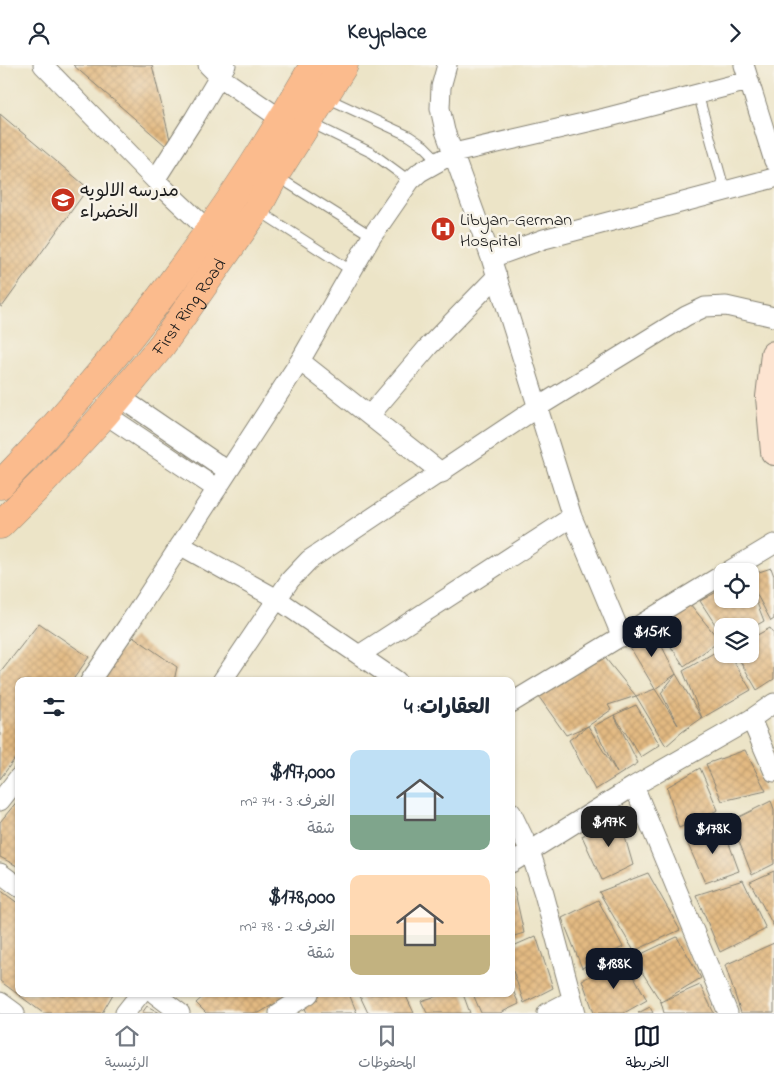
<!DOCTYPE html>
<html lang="ar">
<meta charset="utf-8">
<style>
:root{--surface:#fff;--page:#f6f6f7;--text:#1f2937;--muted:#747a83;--line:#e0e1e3;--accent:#111827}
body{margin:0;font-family:"Indie Flower","Playpen Sans Arabic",sans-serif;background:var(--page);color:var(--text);direction:rtl;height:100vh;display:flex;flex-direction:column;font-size:19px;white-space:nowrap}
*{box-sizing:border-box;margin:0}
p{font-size:16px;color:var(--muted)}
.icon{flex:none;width:28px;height:28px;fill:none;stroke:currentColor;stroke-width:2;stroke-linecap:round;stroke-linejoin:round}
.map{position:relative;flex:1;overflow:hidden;direction:ltr}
.drawer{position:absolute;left:15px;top:612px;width:500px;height:320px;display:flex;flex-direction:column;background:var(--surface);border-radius:10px;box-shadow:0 1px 4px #0004;direction:rtl}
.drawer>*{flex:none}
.buttons{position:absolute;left:714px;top:498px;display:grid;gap:10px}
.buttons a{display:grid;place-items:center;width:45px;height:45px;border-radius:10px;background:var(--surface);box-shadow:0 1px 4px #0004;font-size:25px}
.price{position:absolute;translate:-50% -42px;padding:0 11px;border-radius:10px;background:var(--accent);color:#fff;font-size:16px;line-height:32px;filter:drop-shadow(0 1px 2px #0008)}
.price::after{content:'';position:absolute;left:50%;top:30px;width:15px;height:11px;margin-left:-8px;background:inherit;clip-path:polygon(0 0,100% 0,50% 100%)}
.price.on{background:#222;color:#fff}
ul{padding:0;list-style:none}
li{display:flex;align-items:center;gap:15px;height:125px;padding:0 25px}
li span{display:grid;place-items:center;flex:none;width:140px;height:100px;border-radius:10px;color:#555}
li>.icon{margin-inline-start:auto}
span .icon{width:60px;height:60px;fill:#fffc;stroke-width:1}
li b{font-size:21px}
h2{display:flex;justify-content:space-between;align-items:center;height:60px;padding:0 25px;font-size:21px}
header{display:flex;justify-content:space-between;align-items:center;height:65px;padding:0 25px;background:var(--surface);font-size:22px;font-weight:700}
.dock{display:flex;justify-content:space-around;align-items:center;height:70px;border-top:1px solid var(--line);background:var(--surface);font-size:14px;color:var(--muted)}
.dock a{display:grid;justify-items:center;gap:2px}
.dock .on{color:var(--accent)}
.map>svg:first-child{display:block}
</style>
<header><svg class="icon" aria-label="forward" viewBox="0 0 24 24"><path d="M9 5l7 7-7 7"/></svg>Keyplace<svg class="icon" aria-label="person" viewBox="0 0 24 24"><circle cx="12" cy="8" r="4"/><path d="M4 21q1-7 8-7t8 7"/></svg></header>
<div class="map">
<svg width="774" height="948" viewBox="0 0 774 948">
<defs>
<pattern id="building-cross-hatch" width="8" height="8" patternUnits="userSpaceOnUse" patternTransform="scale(1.25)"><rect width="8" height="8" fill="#e3ba82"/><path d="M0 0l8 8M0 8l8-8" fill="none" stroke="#c29f70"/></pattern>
</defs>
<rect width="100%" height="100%" fill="#f7f3e8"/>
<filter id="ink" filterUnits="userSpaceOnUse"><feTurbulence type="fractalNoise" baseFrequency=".02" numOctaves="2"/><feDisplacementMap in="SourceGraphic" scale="10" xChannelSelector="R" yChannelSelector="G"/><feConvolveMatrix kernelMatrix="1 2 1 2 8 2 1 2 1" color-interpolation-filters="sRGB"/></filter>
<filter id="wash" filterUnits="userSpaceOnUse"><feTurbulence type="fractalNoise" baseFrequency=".0096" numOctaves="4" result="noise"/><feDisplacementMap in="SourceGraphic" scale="20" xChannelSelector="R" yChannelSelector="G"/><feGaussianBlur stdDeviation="1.12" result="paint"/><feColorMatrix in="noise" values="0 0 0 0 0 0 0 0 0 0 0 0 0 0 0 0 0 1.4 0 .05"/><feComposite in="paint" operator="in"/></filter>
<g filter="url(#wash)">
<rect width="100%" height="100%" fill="#ece4c7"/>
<g id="blocks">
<path fill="url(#building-cross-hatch)" d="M73 0H152L173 87Z
M0 49 88 123 2 242 0 241Z
M771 503 774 511V554L771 556 750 517V510Z
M750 520 764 556 750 564V561H722V570L700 536 722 524V534H750Z
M690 539 720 576 684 601 657 561Z
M39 558 89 592 72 616H19V688L0 714V608Z
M770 563 774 569V614L757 625 736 589H750V574Z
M653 564 676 609 655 624 627 577Z
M134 572 177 602 174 616H91Z
M722 583V589H729L751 625 702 653 683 606Z
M602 589 636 631 655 624 678 660 661 628 676 609 702 653 682 667 666 681 636 631 608 640 611 645 588 661 617 708 594 661 614 650 636 640 660 680 641 692 614 650 638 698 595 725 569 675 588 661 566 670 534 625 564 618Z
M745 685 766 726 722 736 706 699Z
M700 703 718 745 679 763 667 722Z
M19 734V802L0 792V757Z
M771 736 774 744V799L752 810 731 756Z
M619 751 633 800 602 815 582 771Z
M723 762 739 806 705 818 686 775Z
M774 806V862L750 817Z
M648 808 680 865 634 886 599 827Z
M743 815 766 864 720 887 696 830Z
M514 823 524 868 511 872V825Z
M0 825 19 839V929H113L102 948H43L0 916Z
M598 835 623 882 582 903 562 853Z
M536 871 553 923 524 938 511 900V882Z
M677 872 701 913 661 937 633 893Z
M774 878V948H741L725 900Z
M625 895 647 935 624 948H594L582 915Z
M700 920 714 948H664L661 937Z
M511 921 519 939 500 948H481L473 929H511Z
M206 929H291L259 948H206L196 938Z
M321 929H349L357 948H307L304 941Z
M359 929H405L414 948H368Z
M443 929H463L470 948H427L421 936Z
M147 941 160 948H142Z
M650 942 653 948H638Z"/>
</g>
</g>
<g filter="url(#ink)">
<use href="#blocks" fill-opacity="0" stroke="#848072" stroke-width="1"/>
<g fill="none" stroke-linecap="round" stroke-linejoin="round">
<defs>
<path id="lane" d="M698 29 725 126
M327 33 409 71 424 81 439 96
M311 58 372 88 410 116
M278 112 372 171
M259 146 352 206"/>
<path id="street" d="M43 0 155 115 209 166
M208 0 220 12 281 54
M447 0 441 22 440 43 445 66 491 193 572 452 622 572
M744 0 774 96
M155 115 194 54 226 0
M491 193 544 174 774 113
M300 296 442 408
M120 332 228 406
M105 349 217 424
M370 350 428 282 497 211
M180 480 277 534 397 616
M729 506 774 479
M359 590 572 452
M90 616 127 562 300 296 372 171 410 116 420 107 454 88 605 53 748 16
M222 616 290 515 309 495 538 342 686 251 705 242 726 241 774 252
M511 638 722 510
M751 654 774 707
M634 721 728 948
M0 736 19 712
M511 747 530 786 544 829 576 948
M511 798 634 721 751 654 774 638
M0 808 19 822
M155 929 180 948
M0 937 15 948
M125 948 140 929
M279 948 309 929
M547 948 572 935"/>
<path id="secondary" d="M774 289 769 332 774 387"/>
<g id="primary">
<path d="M0 420C121 294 227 152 314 0"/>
<path id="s1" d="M0 460 44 416 105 349 162 280 257 144 275 110 344 0"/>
</g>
</defs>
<use href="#lane" stroke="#848072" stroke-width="11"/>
<use href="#street" stroke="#848072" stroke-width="21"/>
<use href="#secondary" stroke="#848072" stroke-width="28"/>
<use href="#primary" stroke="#848072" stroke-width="29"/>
<use href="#lane" stroke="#fff" stroke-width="9"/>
<use href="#street" stroke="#fff" stroke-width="19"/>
<use href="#secondary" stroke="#fde4d1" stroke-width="26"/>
<use href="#primary" stroke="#fbbb8d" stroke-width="28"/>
</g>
</g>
<defs>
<symbol id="school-disc" viewBox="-11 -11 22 22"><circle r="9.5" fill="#c8321e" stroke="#f7f3e8"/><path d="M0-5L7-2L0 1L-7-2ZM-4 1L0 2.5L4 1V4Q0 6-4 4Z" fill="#fff"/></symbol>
<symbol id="hospital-disc" viewBox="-11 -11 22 22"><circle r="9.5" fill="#c8321e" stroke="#f7f3e8"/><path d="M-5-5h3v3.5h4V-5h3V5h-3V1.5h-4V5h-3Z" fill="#fff"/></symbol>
</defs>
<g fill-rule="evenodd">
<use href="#school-disc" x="49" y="121" width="28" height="28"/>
<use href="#hospital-disc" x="429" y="150" width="28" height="28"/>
</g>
<g text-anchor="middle" stroke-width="5" stroke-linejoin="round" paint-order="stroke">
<g font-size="18" fill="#1c1c1c" stroke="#f7f3e8" text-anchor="start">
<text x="80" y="131">مدرسه الالويه<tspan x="80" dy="21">الخضراء</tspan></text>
<text x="460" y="160">Libyan-German<tspan x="460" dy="21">Hospital</tspan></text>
</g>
<g font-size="18" fill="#1c1c1c" stroke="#f7f3e8">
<text dy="6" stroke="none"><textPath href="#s1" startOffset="289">First Ring Road</textPath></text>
</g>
</g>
</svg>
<div class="buttons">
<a><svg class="icon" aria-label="locate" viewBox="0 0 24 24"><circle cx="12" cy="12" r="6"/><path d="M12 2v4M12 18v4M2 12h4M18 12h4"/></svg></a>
<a><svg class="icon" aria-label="layers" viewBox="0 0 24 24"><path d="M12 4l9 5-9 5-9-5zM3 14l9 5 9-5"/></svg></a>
</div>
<b class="price" style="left:652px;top:593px">$151K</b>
<b class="price on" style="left:609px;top:783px">$197K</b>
<b class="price" style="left:713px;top:790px">$178K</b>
<b class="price" style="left:614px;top:925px">$188K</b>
<section class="drawer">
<h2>العقارات: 4<svg class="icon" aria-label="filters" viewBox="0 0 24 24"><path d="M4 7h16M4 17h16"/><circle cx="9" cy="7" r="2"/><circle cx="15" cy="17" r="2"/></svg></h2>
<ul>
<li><span style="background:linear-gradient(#bfe0f5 65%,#7fa58c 0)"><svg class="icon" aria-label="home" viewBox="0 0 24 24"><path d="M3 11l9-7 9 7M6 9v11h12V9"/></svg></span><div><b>$197,000</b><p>الغرف: 3 · 74 m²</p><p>شقة</p></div></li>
<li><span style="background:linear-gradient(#ffd9b3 60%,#c2b280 0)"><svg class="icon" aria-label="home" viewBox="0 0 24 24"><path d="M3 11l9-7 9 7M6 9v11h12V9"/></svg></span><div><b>$178,000</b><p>الغرف: 2 · 78 m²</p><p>شقة</p></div></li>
</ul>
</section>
</div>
<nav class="dock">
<a class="on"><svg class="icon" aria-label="map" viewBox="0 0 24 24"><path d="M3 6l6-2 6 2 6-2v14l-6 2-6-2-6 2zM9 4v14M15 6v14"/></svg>الخريطة</a>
<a><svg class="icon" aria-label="saved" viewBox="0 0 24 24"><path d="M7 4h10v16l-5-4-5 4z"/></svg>المحفوظات</a>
<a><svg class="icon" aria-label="home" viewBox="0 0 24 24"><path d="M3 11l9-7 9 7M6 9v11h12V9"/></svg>الرئيسية</a>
</nav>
